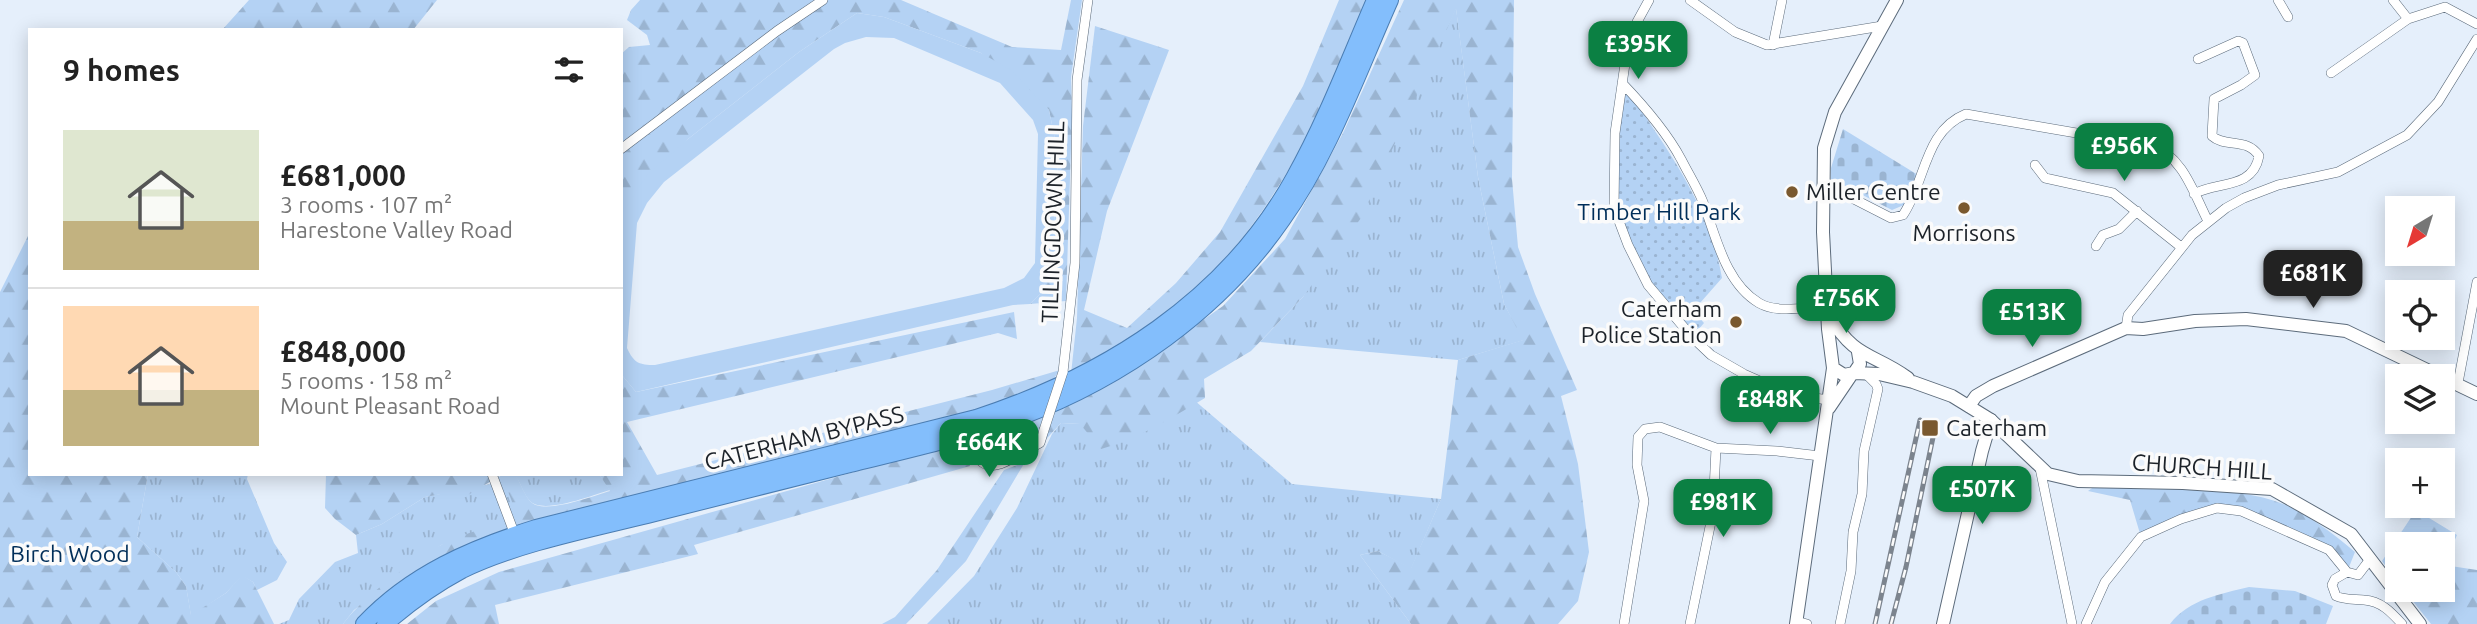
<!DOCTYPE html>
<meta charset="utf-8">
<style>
:root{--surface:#fff;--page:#f2f2f2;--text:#222;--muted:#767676;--line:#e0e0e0;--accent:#0b8043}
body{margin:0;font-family:Ubuntu,sans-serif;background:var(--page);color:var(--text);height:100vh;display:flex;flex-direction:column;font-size:26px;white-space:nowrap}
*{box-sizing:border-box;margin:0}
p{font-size:23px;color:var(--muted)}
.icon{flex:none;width:38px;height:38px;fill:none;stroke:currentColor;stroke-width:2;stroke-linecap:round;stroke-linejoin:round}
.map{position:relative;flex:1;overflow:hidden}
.panel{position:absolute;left:28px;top:28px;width:595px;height:448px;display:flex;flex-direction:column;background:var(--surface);border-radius:0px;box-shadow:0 4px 18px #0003}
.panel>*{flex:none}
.needle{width:46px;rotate:218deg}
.buttons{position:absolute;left:2385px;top:196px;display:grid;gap:14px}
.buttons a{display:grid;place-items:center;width:70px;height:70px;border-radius:0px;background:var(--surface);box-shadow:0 4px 18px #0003;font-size:35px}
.price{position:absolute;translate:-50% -60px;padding:0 16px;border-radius:14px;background:var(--accent);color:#fff;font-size:23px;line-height:46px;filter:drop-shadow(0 2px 4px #0008)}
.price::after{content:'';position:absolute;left:50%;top:42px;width:21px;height:16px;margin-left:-10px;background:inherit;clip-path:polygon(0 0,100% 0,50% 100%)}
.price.current{background:#222;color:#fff}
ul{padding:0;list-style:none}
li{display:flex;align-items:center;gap:21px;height:175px;padding:0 35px}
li+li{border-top:2px solid var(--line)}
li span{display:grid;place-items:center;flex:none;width:196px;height:140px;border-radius:0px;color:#555}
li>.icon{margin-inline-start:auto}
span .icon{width:84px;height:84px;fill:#fffc;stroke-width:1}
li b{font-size:30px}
h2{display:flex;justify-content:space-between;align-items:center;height:84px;padding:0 35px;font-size:30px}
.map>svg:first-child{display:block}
</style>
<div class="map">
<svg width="2477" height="624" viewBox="0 0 2477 624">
<defs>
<pattern id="grass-tufts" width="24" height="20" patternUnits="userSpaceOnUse" patternTransform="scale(1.75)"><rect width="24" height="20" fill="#b4d2f4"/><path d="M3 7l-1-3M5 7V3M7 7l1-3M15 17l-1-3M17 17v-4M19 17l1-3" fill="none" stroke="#9ab4d1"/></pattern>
<pattern id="forest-firs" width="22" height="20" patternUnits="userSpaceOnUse" patternTransform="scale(1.75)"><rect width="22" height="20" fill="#b4d2f4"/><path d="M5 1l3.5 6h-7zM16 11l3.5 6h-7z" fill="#9ab4d1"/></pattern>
<pattern id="cemetery-stones" width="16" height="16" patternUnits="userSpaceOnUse" patternTransform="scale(1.75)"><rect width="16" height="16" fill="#b4d2f4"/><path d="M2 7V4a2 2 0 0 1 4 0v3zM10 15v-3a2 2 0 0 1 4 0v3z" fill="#9ab4d1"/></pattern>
<pattern id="park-dots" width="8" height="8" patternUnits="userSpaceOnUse" patternTransform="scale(1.75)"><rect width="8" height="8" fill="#b4d2f4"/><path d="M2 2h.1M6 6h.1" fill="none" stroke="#9ab4d1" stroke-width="1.8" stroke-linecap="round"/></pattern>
</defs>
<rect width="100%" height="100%" fill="#e5effb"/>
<path fill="url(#grass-tufts)" d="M1456 8 1478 177 1504 304 1524 340 1458 360 1260 342 1303 297 1421 83Z
M1194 400 1292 484 1441 499 1411 569 1378 551 1360 555 1411 624H927L974 576 1017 508 1052 434 1061 423 1080 424Z
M148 474H248L247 479 274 543 287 562 277 580 257 590 253 582 242 576 226 593 191 616 186 586 176 572 137 537Z
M503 474H599L610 490C593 495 543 515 530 501 524 495 521 484 516 477L517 510 521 524 503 532 441 545 354 610 343 624H279L289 620 299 599 335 562 358 553 356 535 382 524 425 497 490 484Z"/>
<path fill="url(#forest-firs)" d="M249 0H437L413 30H222Z
M640 0H901L1012 47 1061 50 1071 0H1082L1071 77 1072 117 1066 301 1030 304 1043 291 1053 252 1058 154 1049 110 981 53 884 17 857 13 799 52 688 139 621 223V54L629 47 650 45 647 35 627 20 631 10Z
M1339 0H1370C1320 112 1280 213 1187 297 1176 306 1166 318 1155 326 1129 344 1099 358 1071 374L1077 318 1083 126 1095 26 1169 50 1107 211 1084 310 1127 328 1176 283 1220 232 1303 86Z
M1404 0H1514L1512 179 1518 247 1535 294 1577 390 1561 396 1578 464 1589 552 1578 601 1558 624H1411L1360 555 1378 551 1411 568 1441 499 1458 360 1523 340 1504 304 1478 177 1456 9 1361 218 1303 297 1251 351 1204 379 1205 398C1173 417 1138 439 1101 449L1080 424 1061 423 1039 447 985 461 977 458 974 441 1035 419 1150 357 1223 306 1285 239 1343 133Z
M30 232V474H148L137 537 176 572 186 586 191 615 226 593 242 575 253 582 274 624H0V292Z
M1014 312 1017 339 998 333 627 422 657 475 992 390 1060 370 1050 384 976 410 823 450 609 501 527 523 521 524 505 484 516 476C521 484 524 494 530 501 542 516 593 496 610 491L599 474H621V374L636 392Z
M961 442 970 466 694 545 698 554 495 605 499 624H407L436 601 499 572Z
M1025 462 966 561 906 624H882L895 617 937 570 1004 470Z
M326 474H503L453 504 442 494 425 497 382 524 356 535 335 519 325 508Z
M2095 486C2150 489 2234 484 2283 504 2309 515 2334 534 2355 552L2347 572 2329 550 2241 511 2217 508 2141 537 2130 500 2088 491Z
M2416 510 2457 535 2444 565 2477 570V624H2431L2404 590H2443V544H2398L2397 582 2382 561Z
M500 522 505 526 503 532 449 553 380 597 355 624H343C364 596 408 564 439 546 458 535 481 530 500 522Z"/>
<path fill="url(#cemetery-stones)" d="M1843 129 1918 175 1904 205 1892 210 1831 179V168Z
M2249 587 2295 591 2333 606 2326 624H2170C2189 599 2221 594 2249 587Z"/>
<path fill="url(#park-dots)" d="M1622 83C1664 144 1709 203 1722 278L1693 311 1704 323 1692 337 1648 285 1614 208Z"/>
<path fill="#b4d2f4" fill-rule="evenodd" d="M857 13 884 17 981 53 1011 70 1049 110 1058 154 1053 252 1043 291 1030 304 1013 305 636 392 621 374 623 212 647 175 688 139 799 52ZM866 37 894 38 1000 83 1033 120 1038 134 1035 263 1024 278 1004 288 655 365C639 365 634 363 627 348L637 223 647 203 664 182 834 49 845 43Z"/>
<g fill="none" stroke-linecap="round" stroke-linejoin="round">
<defs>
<path id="minor" d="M1649 0 1637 22 1626 57 1615 133 1614 208 1628 245 1648 285 1692 337 1711 355 1744 374 1789 394 1828 400
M1690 0 1735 32 1767 45 1882 26
M2278 0 2288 17
M2393 0 2408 19
M1773 45 1782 0
M2331 73 2408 19 2445 7 2477 24
M1622 83C1644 106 1666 131 1681 159 1688 173 1697 187 1703 202 1716 236 1725 283 1759 303 1778 314 1806 307 1827 306
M621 149 777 31 823 0
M2035 165 2045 178 2113 193 2181 247
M1822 193 1848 196 1891 218 1903 215C1926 181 1924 131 1966 114L2152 146C2183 156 2194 194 2208 221
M2194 194C2216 181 2253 190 2259 156 2247 137 2225 148 2212 136L2214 99 2241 85 2255 75 2243 43 2238 41 2198 59
M2096 246 2103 235 2119 229 2137 211
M2126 328 2128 315 2192 235 2226 208 2244 198 2278 185 2338 172 2407 135 2438 102 2477 39
M1063 372 1075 263 1077 80 1088 0
M2458 383 2477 282
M968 433C980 489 1007 459 1040 443L1044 430
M2040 468 2072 624
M492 474 515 535
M2347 572 2335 579 2332 585 2336 596C2345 600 2354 599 2364 600 2381 601 2391 612 2402 624
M1796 621 1807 624
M1624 624 1644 501 1637 465 1638 437 1645 429 1660 427 1716 448 1777 451 1820 456
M1690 624 1713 512 1716 448
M1840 624 1851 571 1853 532 1862 494 1864 451 1878 389 1876 384 1865 373
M2086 624 2105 582 2141 537 2181 519 2217 508 2241 511 2329 550 2347 572 2358 575 2371 558"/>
<path id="tertiary" d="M1969 406 1976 396 1993 386 2126 328 2143 329 2195 321 2246 319 2346 331 2477 394
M1943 624 1982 451 1991 420"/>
<path id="secondary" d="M1829 315C1855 360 1872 352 1908 378
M1858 352 1860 364 1854 373 1844 375 1833 368 1828 329 1823 232 1824 148 1835 112 1897 0
M1854 373 1879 374 1913 382 1952 396 1991 420 2048 474 2078 481 2183 483 2272 489 2351 534 2420 624
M1829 408 1852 374
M1796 624 1833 368"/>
<path id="trunk" d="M364 624C411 574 472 548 536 528L976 418C1105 376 1226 301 1294 178 1326 121 1349 60 1375 0
M385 624C409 603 434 585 462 570 517 543 595 528 655 513 720 497 785 480 850 464 907 450 965 437 1020 417 1123 378 1219 311 1282 220 1329 154 1357 74 1390 0"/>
</defs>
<use href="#minor" stroke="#5c6b7b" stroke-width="10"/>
<use href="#tertiary" stroke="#5c6b7b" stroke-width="14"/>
<use href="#secondary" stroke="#5c6b7b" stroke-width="14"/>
<use href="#trunk" stroke="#4b7db2" stroke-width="18"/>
<use href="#minor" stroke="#fff" stroke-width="9"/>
<use href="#tertiary" stroke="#fff" stroke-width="12"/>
<use href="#secondary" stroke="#fff" stroke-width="12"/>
<use href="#trunk" stroke="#83befc" stroke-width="16"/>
<defs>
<path id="rail" d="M1875 624 1920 420
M1891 624 1906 567 1936 423"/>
</defs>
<use href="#rail" stroke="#7c848e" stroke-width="5"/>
<use href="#rail" stroke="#fbfbfb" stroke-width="2.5" stroke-dasharray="8" stroke-linecap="butt"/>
<defs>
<path id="minor-bridge" d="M1044 430 1063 372"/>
</defs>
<use href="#minor-bridge" stroke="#5c6b7b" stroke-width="10" stroke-linecap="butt"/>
<use href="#minor-bridge" stroke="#fff" stroke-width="9"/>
</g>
<g fill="#7a592f" stroke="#fbfbfb" stroke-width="2.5">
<circle cx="1792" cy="192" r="7"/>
<circle cx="1964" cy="208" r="7"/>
<circle cx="1736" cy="322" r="7"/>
<rect x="1921" y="419" width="18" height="18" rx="3.5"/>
</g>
<g text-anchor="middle" stroke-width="7" stroke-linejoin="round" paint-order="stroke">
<g font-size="23" fill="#1c2229" stroke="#fbfbfb" text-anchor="start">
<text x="1806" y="200">Miller Centre</text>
<text x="1964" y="241" text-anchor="middle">Morrisons</text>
<text x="1722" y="317" text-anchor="end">Caterham<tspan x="1722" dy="26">Police Station</tspan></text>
<text x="1946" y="436">Caterham</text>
</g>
<g font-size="23" fill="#002e59" stroke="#fbfbfb">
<text x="1659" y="220">Timber Hill Park</text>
<text x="70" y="562">Birch Wood</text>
</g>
<g font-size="23" fill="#1c2229" stroke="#fbfbfb">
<text transform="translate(1053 222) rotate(-88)" y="8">TILLINGDOWN HILL</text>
<text transform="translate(804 438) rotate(-14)" y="8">CATERHAM BYPASS</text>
<text transform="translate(2202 467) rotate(4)" y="8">CHURCH HILL</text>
</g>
</g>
</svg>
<div class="buttons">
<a><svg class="needle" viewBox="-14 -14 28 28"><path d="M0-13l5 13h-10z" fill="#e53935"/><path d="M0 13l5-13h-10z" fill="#767676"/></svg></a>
<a><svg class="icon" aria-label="locate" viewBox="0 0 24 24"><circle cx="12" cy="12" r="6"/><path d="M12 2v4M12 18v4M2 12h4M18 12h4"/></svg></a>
<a><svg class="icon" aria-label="layers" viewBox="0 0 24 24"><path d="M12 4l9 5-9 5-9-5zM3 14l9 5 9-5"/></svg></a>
<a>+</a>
<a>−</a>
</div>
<b class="price" style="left:1638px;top:81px">£395K</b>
<b class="price" style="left:2124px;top:183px">£956K</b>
<b class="price current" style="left:2313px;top:310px">£681K</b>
<b class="price" style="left:1846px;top:335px">£756K</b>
<b class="price" style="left:2032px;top:349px">£513K</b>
<b class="price" style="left:1770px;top:436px">£848K</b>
<b class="price" style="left:989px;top:479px">£664K</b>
<b class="price" style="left:1982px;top:526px">£507K</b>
<b class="price" style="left:1723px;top:539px">£981K</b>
<section class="panel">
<h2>9 homes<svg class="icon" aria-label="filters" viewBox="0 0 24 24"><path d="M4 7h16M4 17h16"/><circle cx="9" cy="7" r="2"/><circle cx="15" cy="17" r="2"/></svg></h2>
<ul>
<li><span style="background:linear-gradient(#dfe7d0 65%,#c2b280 0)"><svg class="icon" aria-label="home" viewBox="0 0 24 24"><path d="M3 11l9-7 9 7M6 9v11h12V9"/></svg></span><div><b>£681,000</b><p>3 rooms · 107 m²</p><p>Harestone Valley Road</p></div></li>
<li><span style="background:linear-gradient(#ffd9b3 60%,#c2b280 0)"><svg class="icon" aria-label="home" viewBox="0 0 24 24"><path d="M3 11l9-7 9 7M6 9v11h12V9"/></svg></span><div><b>£848,000</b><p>5 rooms · 158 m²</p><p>Mount Pleasant Road</p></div></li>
</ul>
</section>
</div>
